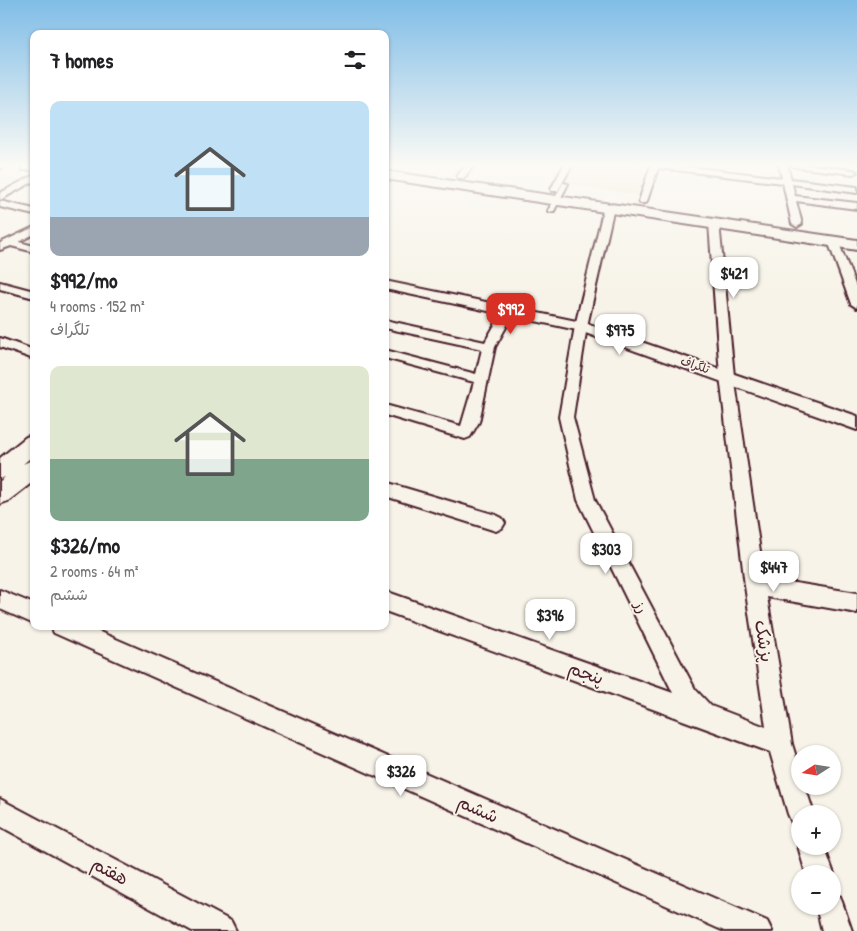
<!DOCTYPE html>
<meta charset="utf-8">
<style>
:root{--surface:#fff;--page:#f6f6f6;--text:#202124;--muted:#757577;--accent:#d93025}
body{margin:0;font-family:"Patrick Hand","Playpen Sans Arabic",sans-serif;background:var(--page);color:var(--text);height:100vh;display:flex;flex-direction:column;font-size:19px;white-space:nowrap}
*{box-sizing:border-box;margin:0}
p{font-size:16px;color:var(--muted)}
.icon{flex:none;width:28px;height:28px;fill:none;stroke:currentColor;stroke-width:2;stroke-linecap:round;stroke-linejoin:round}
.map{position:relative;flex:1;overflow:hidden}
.sheet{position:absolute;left:30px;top:30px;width:359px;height:600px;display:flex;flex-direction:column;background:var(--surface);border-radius:10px;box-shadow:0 1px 4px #0004}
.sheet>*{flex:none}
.needle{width:32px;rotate:258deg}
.fabs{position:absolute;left:791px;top:745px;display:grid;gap:10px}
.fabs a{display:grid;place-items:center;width:50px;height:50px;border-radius:50%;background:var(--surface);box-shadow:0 1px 4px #0004;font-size:25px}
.price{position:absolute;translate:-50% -42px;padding:0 11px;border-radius:10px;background:#fff;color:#222;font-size:16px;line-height:32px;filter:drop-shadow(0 1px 2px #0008)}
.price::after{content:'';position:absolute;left:50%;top:30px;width:15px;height:11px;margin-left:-8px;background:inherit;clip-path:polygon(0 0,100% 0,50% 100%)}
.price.selected{background:var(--accent);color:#fff}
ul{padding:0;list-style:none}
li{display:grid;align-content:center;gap:10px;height:265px;padding:0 20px}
li span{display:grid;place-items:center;height:155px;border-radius:10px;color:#555}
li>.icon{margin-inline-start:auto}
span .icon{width:90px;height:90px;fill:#fffc;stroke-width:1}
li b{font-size:21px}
h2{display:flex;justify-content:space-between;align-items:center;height:60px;padding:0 20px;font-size:21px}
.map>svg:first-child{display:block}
</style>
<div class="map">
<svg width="857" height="931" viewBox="0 0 857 931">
<rect width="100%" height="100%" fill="#f7f3e8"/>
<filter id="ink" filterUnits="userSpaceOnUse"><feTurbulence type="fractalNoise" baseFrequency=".02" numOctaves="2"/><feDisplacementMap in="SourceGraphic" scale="10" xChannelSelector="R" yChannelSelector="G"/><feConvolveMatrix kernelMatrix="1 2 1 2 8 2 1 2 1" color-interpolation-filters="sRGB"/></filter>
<g filter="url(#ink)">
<path fill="#f2e7d1" d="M575 165H647L637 195 564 184Z"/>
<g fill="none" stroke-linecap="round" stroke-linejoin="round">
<defs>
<path id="pedestrian" d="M563 183 568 184 554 211 549 212 548 211Z"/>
<path id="minor" d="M0 165H7L0 169Z
M25 165H34V170H23L22 168Z
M466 165H474L464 178H458L457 176Z
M564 165H572L558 191H552L551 189Z
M651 165H673L782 178 779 165H787L791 179 857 187V193L792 184 795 196 857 203V209L796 201 802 224 797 227 792 224 783 183 658 168 647 201 646 203H640L639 201Z
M791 165H813L853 170 857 172 853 174 795 167Z
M34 175V181L0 200V193Z
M0 201 34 209V215L0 207Z
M609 204 614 207 587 326 573 417 595 500 695 689 711 706 766 727 745 586 720 376 709 223 711 221 714 220 719 223 734 376 764 578 857 593V613L767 597 792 744 800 770V786H805L814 814H800V826L792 823 788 814 770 752 385 611V591L673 693 578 500 559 417 575 326 604 207Z
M34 227V234L19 242 34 246V252L11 246 0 250V243Z
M833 238 838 241 857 289V308L851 304 828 241Z
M0 282 34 291V298L0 289Z
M509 307 515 311 495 347 479 422 470 437 465 439 385 415V405L461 426 474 382 385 358V350L476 374 482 349 385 328V320L485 342 503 311Z
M0 338 34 350V359L0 347Z
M385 482 496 515 502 518 505 523 502 528 496 531 385 496Z
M0 590 34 604V624L0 609Z
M51 626H86L767 921 772 931H724L54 633Z
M0 799 231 921 236 931H192L0 826Z
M800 840V846H824L834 874 832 877V874H806L798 846Z
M832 893 840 896 852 931H822L816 906H832Z"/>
<path id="tertiary" d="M385 281 586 323 857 416V430L577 330 385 289Z"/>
<path id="secondary" d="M34 435V455L23 464 34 459V481L8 501 0 504V481L5 477 0 479V458L26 437Z"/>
<path id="primary" d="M385 171 857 240V250L385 179Z"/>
</defs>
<use href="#pedestrian" stroke="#4a1f2b" stroke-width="4"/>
<use href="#minor" stroke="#4a1f2b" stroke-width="4"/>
<use href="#tertiary" stroke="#4a1f2b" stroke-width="4"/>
<use href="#secondary" stroke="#4a1f2b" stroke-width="4"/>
<use href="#primary" stroke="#4a1f2b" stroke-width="4"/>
<use href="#pedestrian" fill="#f7f3e8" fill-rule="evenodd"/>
<use href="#minor" fill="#f7f3e8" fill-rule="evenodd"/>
<use href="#tertiary" fill="#f7f3e8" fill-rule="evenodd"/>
<use href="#secondary" fill="#f7f3e8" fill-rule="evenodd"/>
<use href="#primary" fill="#f7f3e8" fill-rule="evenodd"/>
</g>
</g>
<linearGradient id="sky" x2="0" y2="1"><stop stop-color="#80bde7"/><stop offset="0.56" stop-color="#fbfaf5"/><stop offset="1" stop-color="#fbfaf5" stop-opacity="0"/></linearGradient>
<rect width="857" height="295" fill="url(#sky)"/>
<g text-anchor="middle" stroke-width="4" stroke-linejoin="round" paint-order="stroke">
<g font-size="12" fill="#4a1f2b" stroke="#f7f3e8">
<text transform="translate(695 365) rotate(19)" y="4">تلگراف</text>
</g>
<g font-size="15" fill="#4a1f2b" stroke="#f7f3e8">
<text transform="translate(641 607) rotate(63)" y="5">رز</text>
</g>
<g font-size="18" fill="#4a1f2b" stroke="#f7f3e8">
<text transform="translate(764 641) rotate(81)" y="6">پزشک</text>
<text transform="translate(586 673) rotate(20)" y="6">پنجم</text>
<text transform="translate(478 809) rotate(24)" y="6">ششم</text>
<text transform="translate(110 871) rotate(28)" y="6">هفتم</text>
</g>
</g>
</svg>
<div class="fabs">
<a><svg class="needle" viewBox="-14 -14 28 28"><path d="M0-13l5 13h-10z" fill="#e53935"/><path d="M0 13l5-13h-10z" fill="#757577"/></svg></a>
<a>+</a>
<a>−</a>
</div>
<b class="price" style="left:734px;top:299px">$421</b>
<b class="price selected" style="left:511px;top:335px">$992</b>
<b class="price" style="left:620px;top:356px">$975</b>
<b class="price" style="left:606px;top:575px">$303</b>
<b class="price" style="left:774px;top:593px">$447</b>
<b class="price" style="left:550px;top:641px">$396</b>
<b class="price" style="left:401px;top:797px">$326</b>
<section class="sheet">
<h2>7 homes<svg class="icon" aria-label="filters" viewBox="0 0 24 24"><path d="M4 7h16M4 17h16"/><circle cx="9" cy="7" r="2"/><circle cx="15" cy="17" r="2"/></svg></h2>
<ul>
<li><span style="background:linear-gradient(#bfe0f5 75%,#9aa5b1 0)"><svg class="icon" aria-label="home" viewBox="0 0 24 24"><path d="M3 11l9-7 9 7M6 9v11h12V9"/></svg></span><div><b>$992/mo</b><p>4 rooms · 152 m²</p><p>تلگراف</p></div></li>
<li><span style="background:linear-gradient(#dfe7d0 60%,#7fa58c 0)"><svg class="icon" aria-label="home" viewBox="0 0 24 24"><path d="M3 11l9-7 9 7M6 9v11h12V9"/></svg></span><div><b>$326/mo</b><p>2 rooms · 64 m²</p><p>ششم</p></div></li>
</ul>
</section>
</div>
